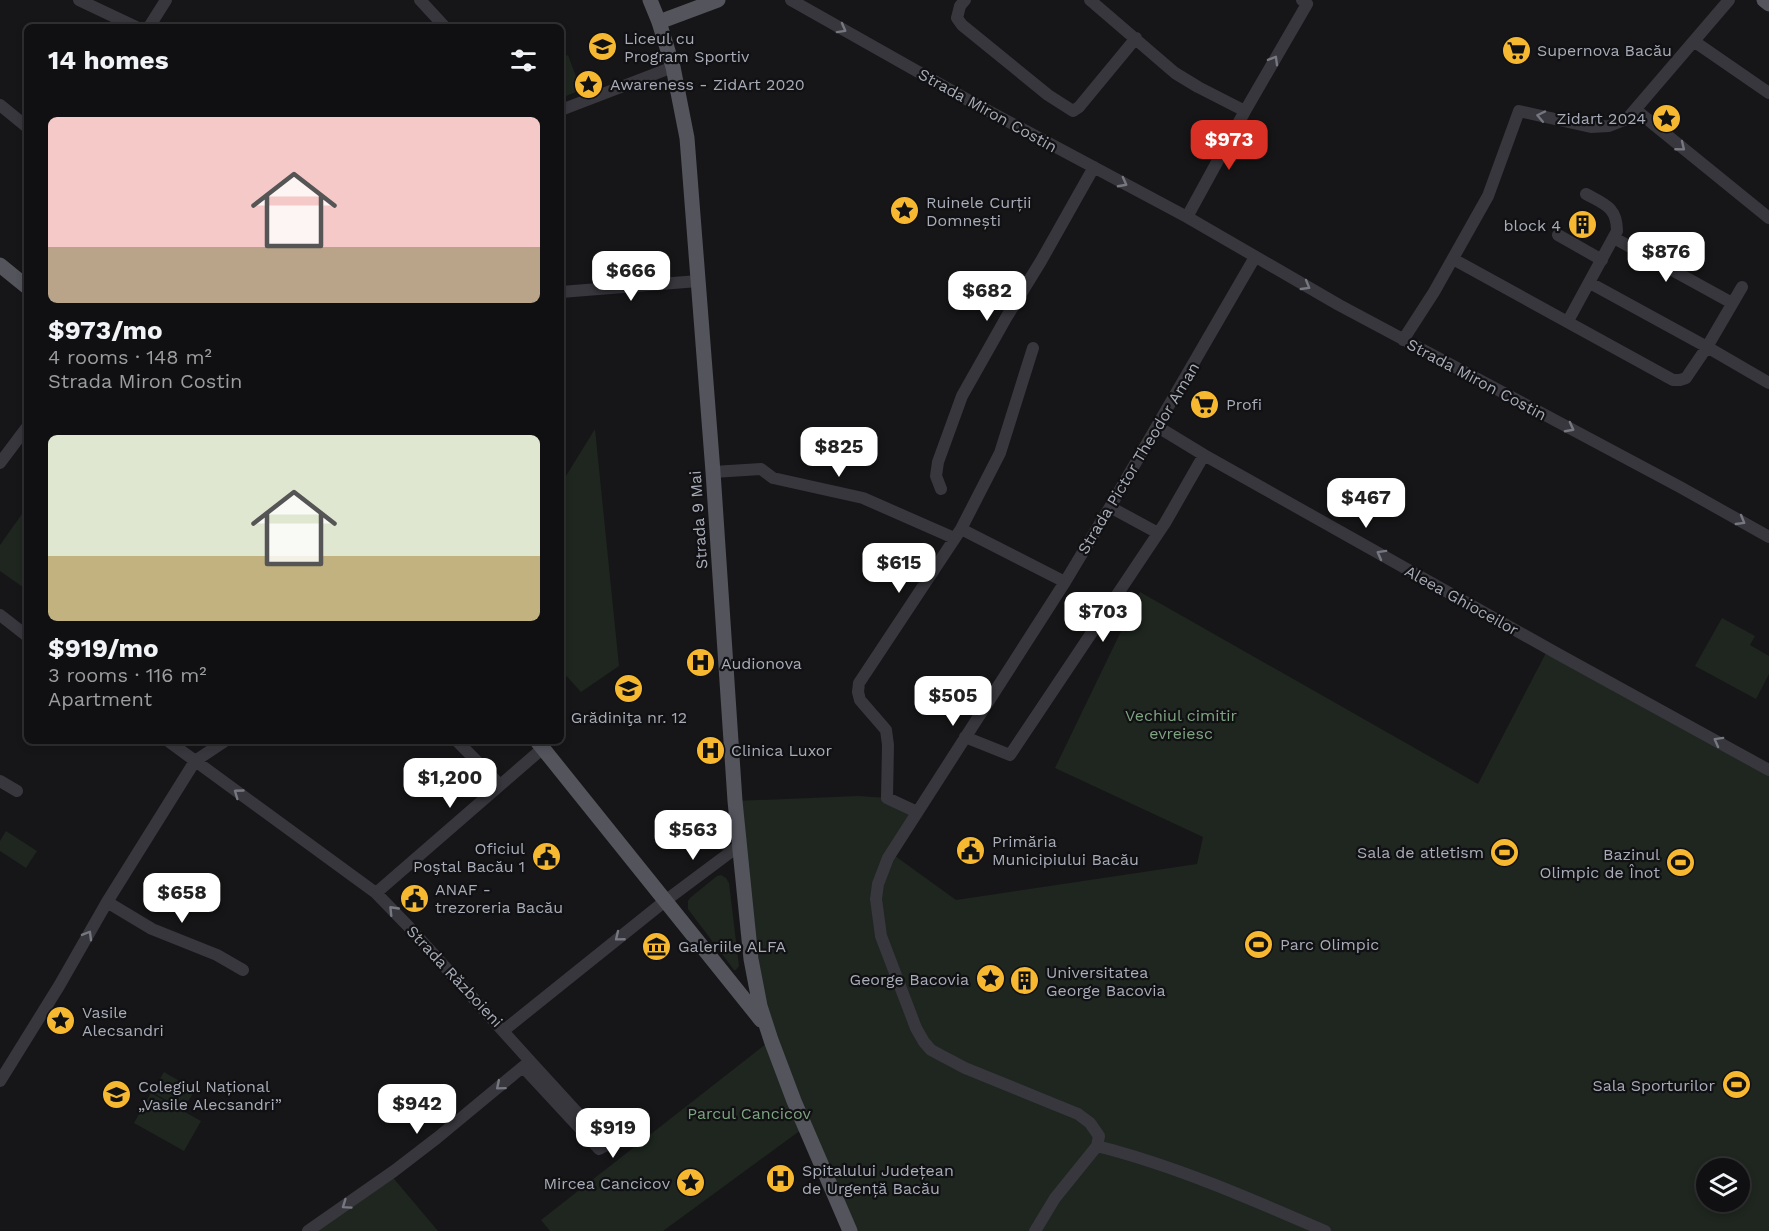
<!DOCTYPE html>
<meta charset="utf-8">
<style>
:root{--surface:#101012;--page:#1e1e20;--text:#f1f3f6;--muted:#9c9d9f;--line:#303032;--accent:#d93025}
body{margin:0;font-family:"Work Sans",sans-serif;background:var(--page);color:var(--text);height:100vh;display:flex;flex-direction:column;font-size:22px;white-space:nowrap}
*{box-sizing:border-box;margin:0}
p{font-size:20px;color:var(--muted)}
.icon{flex:none;width:33px;height:33px;fill:none;stroke:currentColor;stroke-width:2;stroke-linecap:round;stroke-linejoin:round}
.map{position:relative;flex:1;overflow:hidden}
.details{position:absolute;left:24px;top:24px;width:540px;height:720px;display:flex;flex-direction:column;background:var(--surface);border-radius:9px;box-shadow:0 3px 9px #0003,0 0 0 2px var(--line)}
.details>*{flex:none}
.tools{position:absolute;left:1696px;top:1158px;display:grid;gap:12px}
.tools a{display:grid;place-items:center;width:54px;height:54px;border-radius:50%;background:var(--surface);box-shadow:0 3px 9px #0003,0 0 0 2px var(--line);font-size:30px}
.price{position:absolute;translate:-50% -51px;padding:0 14px;border-radius:12px;background:#fff;color:#222;font-size:20px;line-height:39px;filter:drop-shadow(0 2px 3px #0008)}
.price::after{content:'';position:absolute;left:50%;top:36px;width:18px;height:14px;margin-left:-9px;background:inherit;clip-path:polygon(0 0,100% 0,50% 100%)}
.price.selected{background:var(--accent);color:#fff}
ul{padding:0;list-style:none}
li{display:grid;align-content:center;gap:12px;height:318px;padding:0 24px}
li span{display:grid;place-items:center;height:186px;border-radius:9px;color:#555}
li>.icon{margin-inline-start:auto}
span .icon{width:108px;height:108px;fill:#fffc;stroke-width:1}
li b{font-size:26px}
h2{display:flex;justify-content:space-between;align-items:center;height:72px;padding:0 24px;font-size:26px}
.map>svg:first-child{display:block}
</style>
<div class="map">
<svg width="1769" height="1231" viewBox="0 0 1769 1231">
<rect width="100%" height="100%" fill="#161618"/>
<path fill="#1e261f" fill-rule="evenodd" d="M568 55 581 90 561 98V58Z
M595 429 619 666 581 692 561 670V484Z
M27 507V590L0 571V545Z
M1140 592 1478 784 1548 649 1769 770V1231H850L805 1127 663 1231H550L541 1220 771 1040 735 801 859 796 887 798 917 812 891 853 956 900 1197 864 1203 837 1055 768ZM1707 1168H1740V1202H1707Z
M1722 618 1755 636 1750 645 1769 656V674L1756 699 1695 666Z
M6 831 37 851 26 868 0 851V841Z
M721 875 726 878 729 883 739 966 736 970H734L688 909V901L690 898 717 876Z
M164 1072 195 1090 183 1110 152 1092Z
M151 1093 201 1121 184 1151 134 1123Z
M390 1174 438 1231H308Z"/>
<g fill="none" stroke-linecap="round" stroke-linejoin="round">
<path stroke="#37373d" stroke-width="12" d="M79 0 136 27
M420 0 445 27
M791 0 968 100 1187 217 1339 305 1680 487 1769 537
M965 0 960 6 957 18 962 25 1048 95 1073 111 1079 107 1136 38
M1090 0 1175 73 1198 87 1245 111
M149 27 166 0
M1695 42 1769 93
M0 105 27 127
M561 110 673 67
M1636 110 1769 218
M1187 217 1245 111 1307 4 1302 0
M1558 235 1602 260
M1614 238 1732 303
M1453 259 1673 380H1680L1686 378 1707 347 1590 283
M1742 287 1707 347 1769 383
M561 292 698 281
M1568 321 1617 231C1617 207 1604 204 1586 194
M1403 340 1434 292 1488 196 1519 111 1591 127 1609 126 1627 119 1729 0
M1158 427 1204 455 1558 654 1769 770
M0 463 27 427
M713 472 761 469 773 478 863 498 954 538
M941 489 936 476 938 462 962 396 1006 318 1041 261 1094 167
M1110 507 1158 533
M961 529 1065 582
M0 615 27 636
M965 737 1010 755 1165 523 1204 455
M168 741 376 893 409 927 530 1061 437 1138 394 1171 308 1231
M457 741 500 785
M0 781 17 791
M917 812 887 798 888 745 886 730 860 700 858 692 859 683 961 529 1000 453 1033 348
M376 893 543 748
M107 902 152 929 217 955 243 970
M503 1031 665 901 740 845
M523 1067 599 1149 605 1146 606 1144 530 1061
M0 1081 59 986 107 902 195 761 225 741
M1097 1146C1176 1166 1251 1199 1325 1231
M1035 1231 1055 1198 1097 1146 1099 1136 1090 1123 1078 1114 965 1068 931 1050 924 1042 916 1028 881 936 876 899 878 884 888 858 1065 582 1110 507 1255 257"/>
<path stroke="#53545c" stroke-width="15" d="M650 0 659 22 673 67 687 138 713 472 735 801 751 959 760 1006 771 1040 794 1101 850 1231
M1764 0 1769 4
M659 22 718 0
M0 265 27 287
M537 741 761 1020"/>
</g>
<defs><path id="oneway-chevron" d="M-2-3.5L2.5 0L-2 3.5" fill="none" stroke-width="1.6" stroke-linecap="round" stroke-linejoin="round" transform="scale(1.5)"/></defs>
<g stroke="#757781">
<use href="#oneway-chevron" transform="translate(842 29) rotate(29)"/>
<use href="#oneway-chevron" transform="translate(1274 60) rotate(-60)"/>
<use href="#oneway-chevron" transform="translate(1541 116) rotate(-168)"/>
<use href="#oneway-chevron" transform="translate(1681 147) rotate(39)"/>
<use href="#oneway-chevron" transform="translate(1123 183) rotate(28)"/>
<use href="#oneway-chevron" transform="translate(1306 286) rotate(30)"/>
<use href="#oneway-chevron" transform="translate(1570 428) rotate(28)"/>
<use href="#oneway-chevron" transform="translate(1741 521) rotate(30)"/>
<use href="#oneway-chevron" transform="translate(1381 554) rotate(-151)"/>
<use href="#oneway-chevron" transform="translate(1718 741) rotate(-151)"/>
<use href="#oneway-chevron" transform="translate(238 793) rotate(-144)"/>
<use href="#oneway-chevron" transform="translate(393 910) rotate(-134)"/>
<use href="#oneway-chevron" transform="translate(88 935) rotate(-60)"/>
<use href="#oneway-chevron" transform="translate(619 937) rotate(141)"/>
<use href="#oneway-chevron" transform="translate(500 1086) rotate(140)"/>
<use href="#oneway-chevron" transform="translate(346 1205) rotate(145)"/>
</g>
<defs>
<symbol id="school-disc" viewBox="-11 -11 22 22"><circle r="9.5" fill="#f6b830" stroke="#111113"/><path d="M0-5L7-2L0 1L-7-2ZM-4 1L0 2.5L4 1V4Q0 6-4 4Z" fill="#111"/></symbol>
<symbol id="supermarket-disc" viewBox="-11 -11 22 22"><circle r="9.5" fill="#f6b830" stroke="#111113"/><path d="M-6-5.5h2.5l.6 2H6L4.5 2H-2.5L-4.4-4H-6ZM-1.5 3.2a1.3 1.3 0 1 0 .1 0ZM3 3.2a1.3 1.3 0 1 0 .1 0Z" fill="#111"/></symbol>
<symbol id="sight-disc" viewBox="-11 -11 22 22"><circle r="9.5" fill="#f6b830" stroke="#111113"/><path d="M0-6L1.8-2.2L6-1.7L2.9 1.2L3.7 5.4L0 3.3L-3.7 5.4L-2.9 1.2L-6-1.7L-1.8-2.2Z" fill="#111"/></symbol>
<symbol id="building-disc" viewBox="-11 -11 22 22"><circle r="9.5" fill="#f6b830" stroke="#111113"/><path d="M-4-6H4V6H1V3H-1V6H-4ZM-2.5-4.3h1.7v1.8h-1.7ZM.8-4.3h1.7v1.8H.8ZM-2.5-1h1.7V.8h-1.7ZM.8-1h1.7V.8H.8Z" fill="#111"/></symbol>
<symbol id="hospital-disc" viewBox="-11 -11 22 22"><circle r="9.5" fill="#f6b830" stroke="#111113"/><path d="M-5-5h3v3.5h4V-5h3V5h-3V1.5h-4V5h-3Z" fill="#111"/></symbol>
<symbol id="civic-disc" viewBox="-11 -11 22 22"><circle r="9.5" fill="#f6b830" stroke="#111113"/><path d="M-.6-6.5H3V-4.5H.6V-3L4-1V1h2V6H-6V1h2V-1L-.6-3ZM-1.2 2.5V6h2.4V2.5Z" fill="#111"/></symbol>
<symbol id="stadium-disc" viewBox="-11 -11 22 22"><circle r="9.5" fill="#f6b830" stroke="#111113"/><path d="M0-5a6.5 5 0 1 0 0 10a6.5 5 0 1 0 0-10ZM-3.5-1.8h7v3.6h-7Z" fill="#111"/></symbol>
<symbol id="museum-disc" viewBox="-11 -11 22 22"><circle r="9.5" fill="#f6b830" stroke="#111113"/><path d="M0-6L6-3V-2H-6V-3ZM-5-1h2V3h-2ZM-1-1h2V3h-2ZM3-1h2V3H3ZM-6 4H6V6H-6Z" fill="#111"/></symbol>
</defs>
<g fill-rule="evenodd">
<use href="#school-disc" x="586" y="30" width="33" height="33"/>
<use href="#supermarket-disc" x="1500" y="34" width="33" height="33"/>
<use href="#sight-disc" x="572" y="68" width="33" height="33"/>
<use href="#sight-disc" x="1650" y="102" width="33" height="33"/>
<use href="#sight-disc" x="888" y="194" width="33" height="33"/>
<use href="#building-disc" x="1566" y="208" width="33" height="33"/>
<use href="#supermarket-disc" x="1188" y="388" width="33" height="33"/>
<use href="#hospital-disc" x="684" y="646" width="33" height="33"/>
<use href="#school-disc" x="612" y="672" width="33" height="33"/>
<use href="#hospital-disc" x="694" y="734" width="33" height="33"/>
<use href="#civic-disc" x="954" y="834" width="33" height="33"/>
<use href="#stadium-disc" x="1488" y="836" width="33" height="33"/>
<use href="#civic-disc" x="530" y="840" width="33" height="33"/>
<use href="#stadium-disc" x="1664" y="846" width="33" height="33"/>
<use href="#civic-disc" x="398" y="882" width="33" height="33"/>
<use href="#stadium-disc" x="1242" y="928" width="33" height="33"/>
<use href="#museum-disc" x="640" y="930" width="33" height="33"/>
<use href="#sight-disc" x="974" y="962" width="33" height="33"/>
<use href="#building-disc" x="1008" y="964" width="33" height="33"/>
<use href="#sight-disc" x="44" y="1004" width="33" height="33"/>
<use href="#stadium-disc" x="1720" y="1068" width="33" height="33"/>
<use href="#school-disc" x="100" y="1078" width="33" height="33"/>
<use href="#hospital-disc" x="764" y="1162" width="33" height="33"/>
<use href="#sight-disc" x="674" y="1166" width="33" height="33"/>
</g>
<g text-anchor="middle" stroke-width="4.5" stroke-linejoin="round" paint-order="stroke">
<g font-size="16" fill="#a7acb8" stroke="#111113" text-anchor="start">
<text x="624" y="44">Liceul cu<tspan x="624" dy="18">Program Sportiv</tspan></text>
<text x="1537" y="56">Supernova Bacău</text>
<text x="610" y="90">Awareness - ZidArt 2020</text>
<text x="1646" y="124" text-anchor="end">Zidart 2024</text>
<text x="926" y="208">Ruinele Curții<tspan x="926" dy="18">Domnești</tspan></text>
<text x="1561" y="231" text-anchor="end">block 4</text>
<text x="1226" y="410">Profi</text>
<text x="721" y="669">Audionova</text>
<text x="629" y="723" text-anchor="middle">Grădiniţa nr. 12</text>
<text x="731" y="756">Clinica Luxor</text>
<text x="992" y="847">Primăria<tspan x="992" dy="18">Municipiului Bacău</tspan></text>
<text x="525" y="854" text-anchor="end">Oficiul<tspan x="525" dy="18">Poştal Bacău 1</tspan></text>
<text x="1484" y="858" text-anchor="end">Sala de atletism</text>
<text x="1660" y="860" text-anchor="end">Bazinul<tspan x="1660" dy="18">Olimpic de Înot</tspan></text>
<text x="435" y="895">ANAF -<tspan x="435" dy="18">trezoreria Bacău</tspan></text>
<text x="1280" y="950">Parc Olimpic</text>
<text x="678" y="952">Galeriile ALFA</text>
<text x="1046" y="978">Universitatea<tspan x="1046" dy="18">George Bacovia</tspan></text>
<text x="969" y="985" text-anchor="end">George Bacovia</text>
<text x="82" y="1018">Vasile<tspan x="82" dy="18">Alecsandri</tspan></text>
<text x="1715" y="1091" text-anchor="end">Sala Sporturilor</text>
<text x="138" y="1092">Colegiul Național<tspan x="138" dy="18">„Vasile Alecsandri”</tspan></text>
<text x="802" y="1176">Spitalului Județean<tspan x="802" dy="18">de Urgență Bacău</tspan></text>
<text x="670" y="1189" text-anchor="end">Mircea Cancicov</text>
</g>
<g font-size="16" fill="#a7acb8" stroke="#111113">
<text transform="translate(988 110) rotate(29)" y="6">Strada Miron Costin</text>
<text transform="translate(1477 379) rotate(28)" y="6">Strada Miron Costin</text>
<text transform="translate(1138 458) rotate(-59)" y="6">Strada Pictor Theodor Aman</text>
<text transform="translate(698 520) rotate(-94)" y="6">Strada 9 Mai</text>
<text transform="translate(1462 600) rotate(29)" y="6">Aleea Ghioceilor</text>
<text transform="translate(455 976) rotate(47)" y="6">Strada Războieni</text>
</g>
<g font-size="16" fill="#7ea481" stroke="#111113">
<text x="1181" y="721">Vechiul cimitir<tspan x="1181" dy="18">evreiesc</tspan></text>
<text x="749" y="1119">Parcul Cancicov</text>
</g>
</g>
</svg>
<div class="tools">
<a><svg class="icon" aria-label="layers" viewBox="0 0 24 24"><path d="M12 4l9 5-9 5-9-5zM3 14l9 5 9-5"/></svg></a>
</div>
<b class="price selected" style="left:1229px;top:171px">$973</b>
<b class="price" style="left:1666px;top:283px">$876</b>
<b class="price" style="left:631px;top:302px">$666</b>
<b class="price" style="left:987px;top:322px">$682</b>
<b class="price" style="left:839px;top:478px">$825</b>
<b class="price" style="left:1366px;top:529px">$467</b>
<b class="price" style="left:899px;top:594px">$615</b>
<b class="price" style="left:1103px;top:643px">$703</b>
<b class="price" style="left:953px;top:727px">$505</b>
<b class="price" style="left:450px;top:809px">$1,200</b>
<b class="price" style="left:693px;top:861px">$563</b>
<b class="price" style="left:182px;top:924px">$658</b>
<b class="price" style="left:417px;top:1135px">$942</b>
<b class="price" style="left:613px;top:1159px">$919</b>
<section class="details">
<h2>14 homes<svg class="icon" aria-label="filters" viewBox="0 0 24 24"><path d="M4 7h16M4 17h16"/><circle cx="9" cy="7" r="2"/><circle cx="15" cy="17" r="2"/></svg></h2>
<ul>
<li><span style="background:linear-gradient(#f6c9c9 70%,#b9a48a 0)"><svg class="icon" aria-label="home" viewBox="0 0 24 24"><path d="M3 11l9-7 9 7M6 9v11h12V9"/></svg></span><div><b>$973/mo</b><p>4 rooms · 148 m²</p><p>Strada Miron Costin</p></div></li>
<li><span style="background:linear-gradient(#dfe7d0 65%,#c2b280 0)"><svg class="icon" aria-label="home" viewBox="0 0 24 24"><path d="M3 11l9-7 9 7M6 9v11h12V9"/></svg></span><div><b>$919/mo</b><p>3 rooms · 116 m²</p><p>Apartment</p></div></li>
</ul>
</section>
</div>
